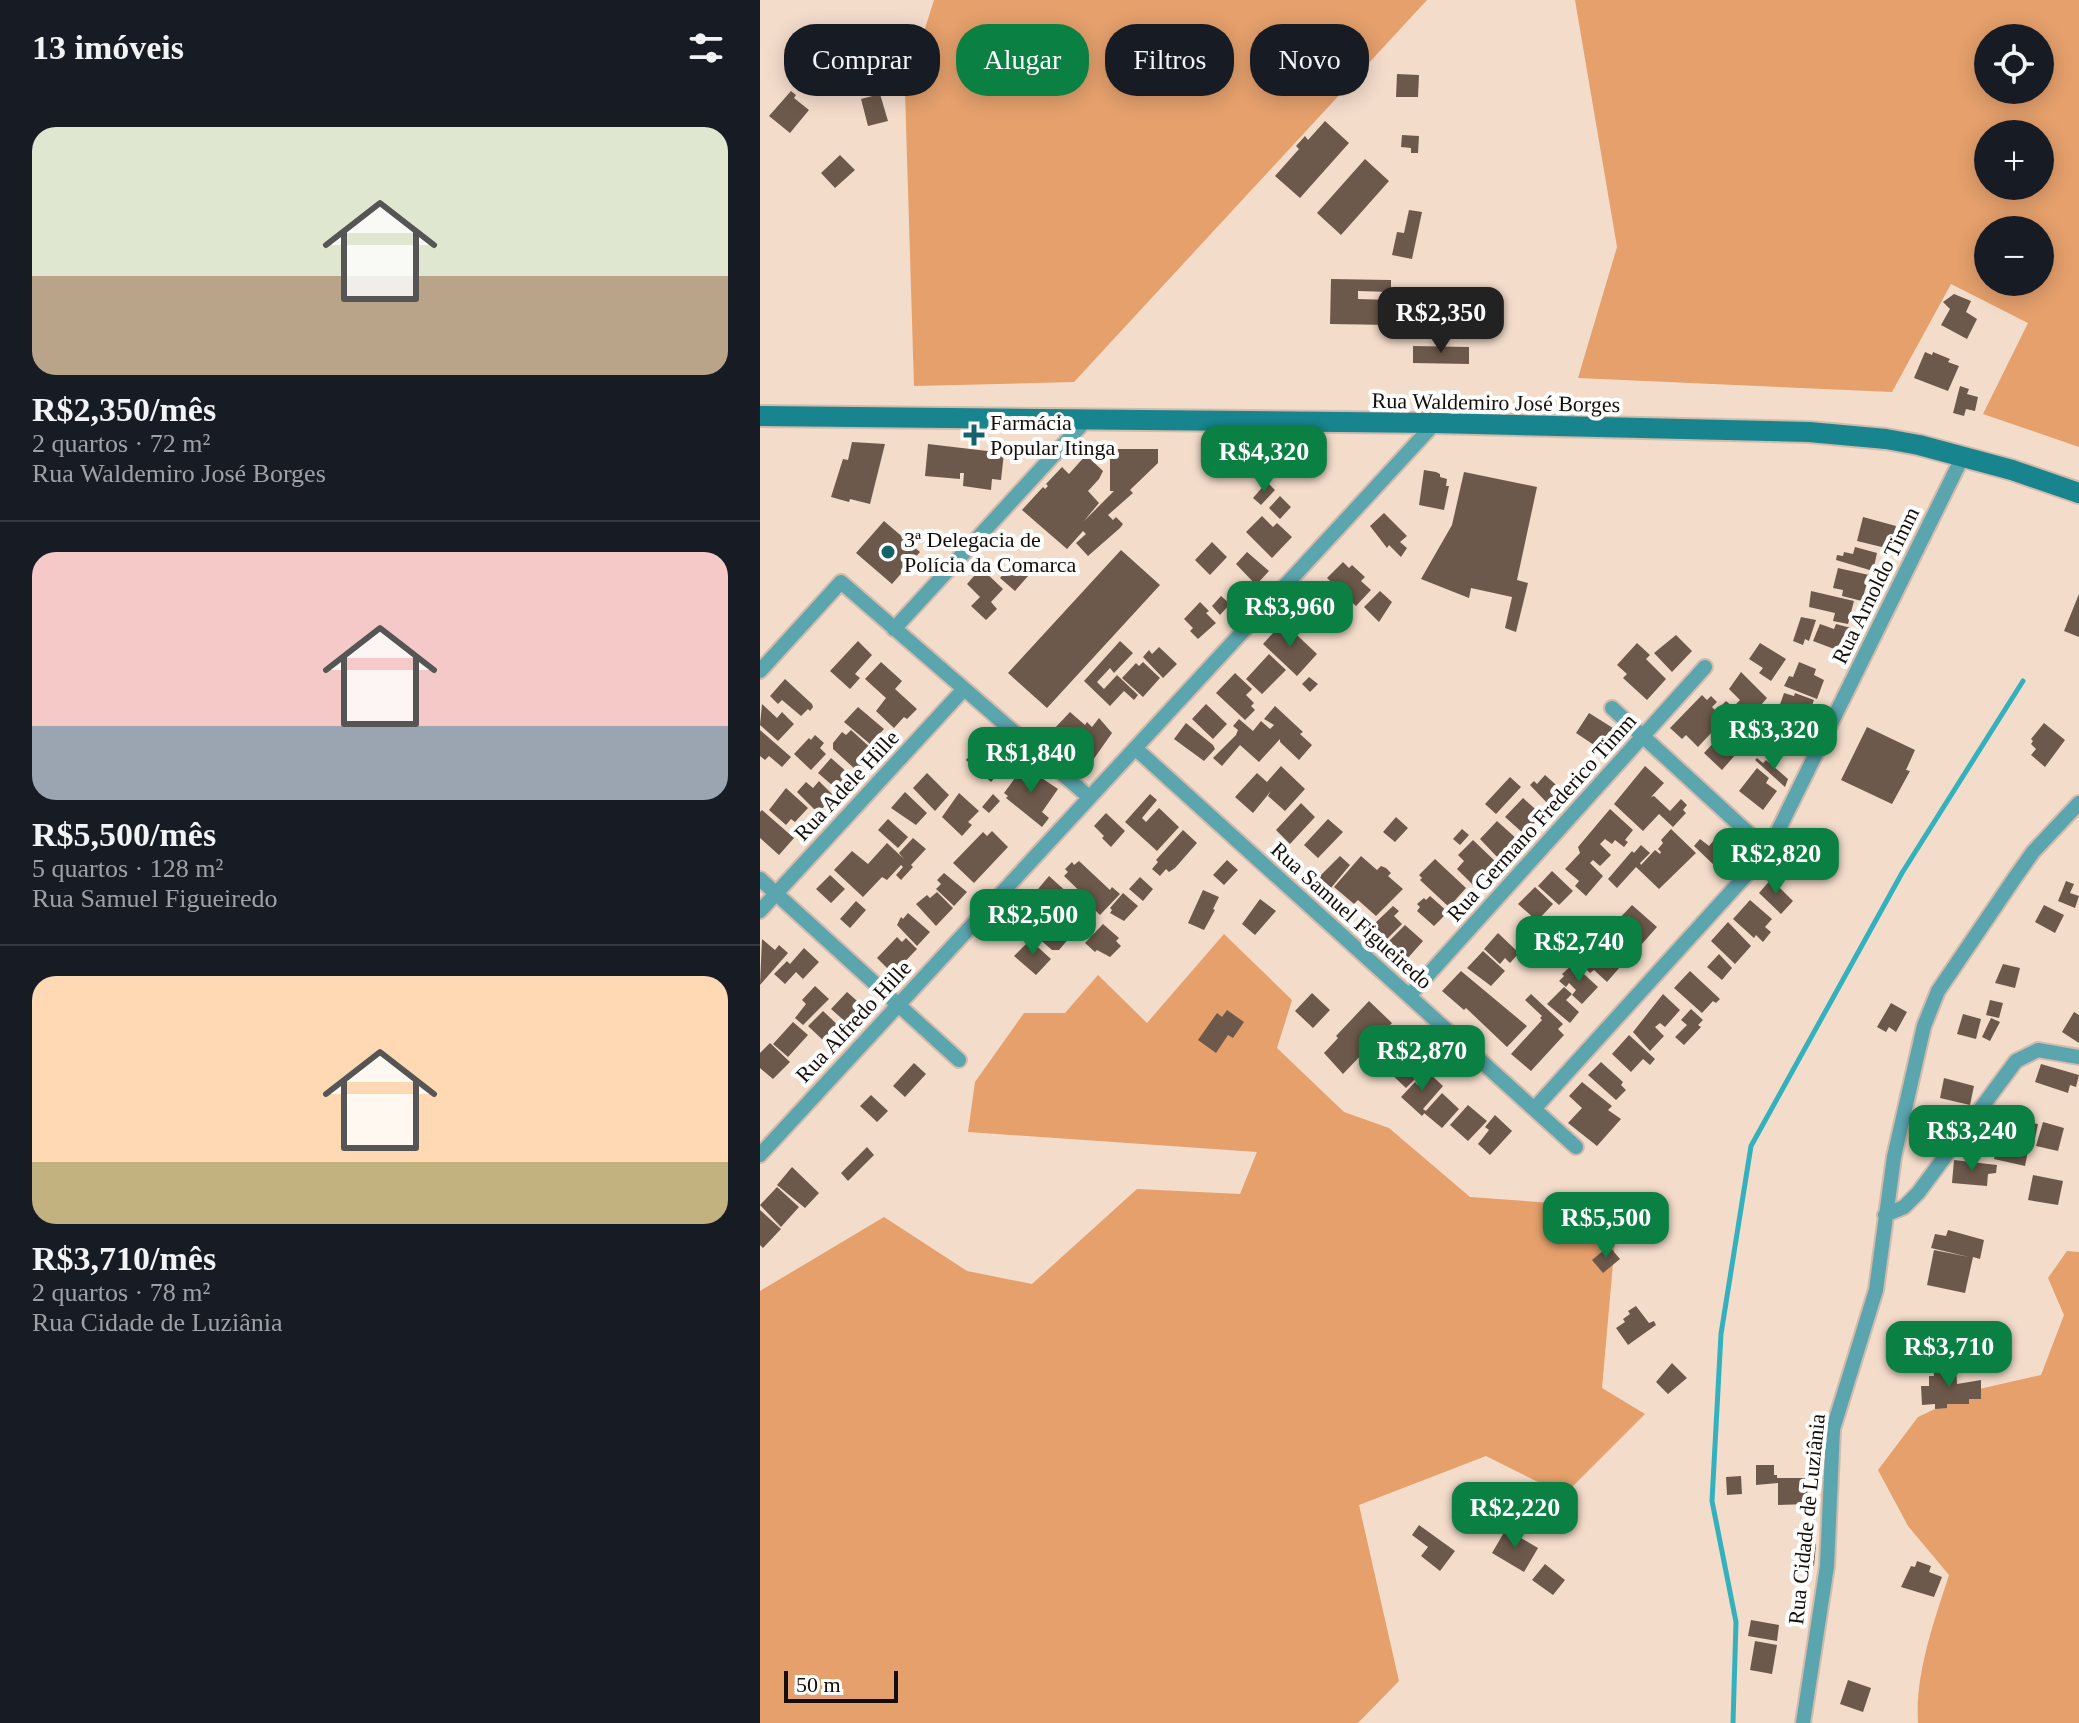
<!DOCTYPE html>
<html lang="pt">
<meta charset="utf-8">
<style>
:root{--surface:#171b24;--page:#20242c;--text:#f1f3f6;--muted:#9ea1a6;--line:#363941;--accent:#0b8043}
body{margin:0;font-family:"Times New Roman",serif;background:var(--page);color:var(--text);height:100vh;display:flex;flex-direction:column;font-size:30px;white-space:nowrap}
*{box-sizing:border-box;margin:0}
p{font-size:26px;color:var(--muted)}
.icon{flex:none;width:44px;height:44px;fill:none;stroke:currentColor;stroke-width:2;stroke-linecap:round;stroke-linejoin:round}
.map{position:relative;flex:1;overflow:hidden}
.side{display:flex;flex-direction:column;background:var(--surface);width:760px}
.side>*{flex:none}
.banner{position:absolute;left:24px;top:24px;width:760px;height:72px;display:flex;gap:16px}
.tools{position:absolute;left:1214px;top:24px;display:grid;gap:16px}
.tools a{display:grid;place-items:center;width:80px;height:80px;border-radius:50%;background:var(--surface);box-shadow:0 4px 20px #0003;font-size:40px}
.scale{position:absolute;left:24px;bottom:20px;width:114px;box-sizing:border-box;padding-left:8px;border:4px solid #150d08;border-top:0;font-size:22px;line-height:28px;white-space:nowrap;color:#150d08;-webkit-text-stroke:6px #fff;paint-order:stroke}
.price{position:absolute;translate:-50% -68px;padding:0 18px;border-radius:16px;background:var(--accent);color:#fff;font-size:26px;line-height:52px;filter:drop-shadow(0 2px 4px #0008)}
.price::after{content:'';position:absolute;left:50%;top:48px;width:24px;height:18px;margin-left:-12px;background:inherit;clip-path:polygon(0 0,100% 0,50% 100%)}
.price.on{background:#222;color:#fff}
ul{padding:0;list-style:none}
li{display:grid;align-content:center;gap:16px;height:424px;padding:0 32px}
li+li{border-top:2px solid var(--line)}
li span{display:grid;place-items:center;height:248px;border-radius:24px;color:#555}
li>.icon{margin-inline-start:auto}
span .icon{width:144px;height:144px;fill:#fffc;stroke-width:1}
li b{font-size:34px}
h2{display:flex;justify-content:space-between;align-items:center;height:96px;padding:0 32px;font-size:34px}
.tag{padding:0 28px;border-radius:32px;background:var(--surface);box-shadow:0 4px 20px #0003;font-size:28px;line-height:72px}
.tag.on{background:var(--accent);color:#fff}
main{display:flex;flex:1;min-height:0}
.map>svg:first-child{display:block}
</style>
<main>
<section class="side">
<h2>13 imóveis<svg class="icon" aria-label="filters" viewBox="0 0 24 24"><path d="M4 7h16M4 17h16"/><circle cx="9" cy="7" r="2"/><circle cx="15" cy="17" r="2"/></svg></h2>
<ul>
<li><span style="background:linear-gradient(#dfe7d0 60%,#b9a48a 0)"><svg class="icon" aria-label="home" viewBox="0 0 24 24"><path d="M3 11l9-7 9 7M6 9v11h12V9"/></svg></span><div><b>R$2,350/mês</b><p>2 quartos · 72 m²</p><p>Rua Waldemiro José Borges</p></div></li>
<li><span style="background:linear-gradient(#f6c9c9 70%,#9aa5b1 0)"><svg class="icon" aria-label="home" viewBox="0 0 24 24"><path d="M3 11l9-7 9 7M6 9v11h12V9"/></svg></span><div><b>R$5,500/mês</b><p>5 quartos · 128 m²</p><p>Rua Samuel Figueiredo</p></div></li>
<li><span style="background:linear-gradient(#ffd9b3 75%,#c2b280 0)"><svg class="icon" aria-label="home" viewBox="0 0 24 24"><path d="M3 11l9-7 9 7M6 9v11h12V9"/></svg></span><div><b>R$3,710/mês</b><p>2 quartos · 78 m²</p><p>Rua Cidade de Luziânia</p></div></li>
</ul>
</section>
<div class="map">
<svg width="1319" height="1723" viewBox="0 0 1319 1723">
<rect width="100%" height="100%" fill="#f4dccb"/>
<path fill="#e5a06c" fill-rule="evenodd" d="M174 0H667L314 382 154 386 145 92Z
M815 0H1319V447L1223 414 1268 323 1191 284 1132 392 818 378 857 247ZM1280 38V90H1228V38ZM1280 134V186H1228V134ZM1280 230V282H1228V230Z
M464 934 532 1000 517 1048 584 1112 629 1128 710 1197 846 1207 855 1241 842 1388 885 1414 804 1495 726 1456 599 1505 639 1681 598 1723H0V1291L124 1217 207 1271 272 1284 377 1189 480 1194 497 1152 208 1132 215 1082 264 1013H305L338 975 387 1023Z
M1307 1251 1319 1252V1723H1158C1155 1673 1174 1622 1189 1575L1148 1526 1118 1470 1158 1417 1215 1390 1281 1375 1304 1315 1288 1278Z"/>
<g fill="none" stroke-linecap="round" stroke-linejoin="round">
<path stroke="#34b1bd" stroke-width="5" d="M973 1723 976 1622 952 1501 961 1334 991 1146 1142 873 1263 681"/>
</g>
<path fill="#6d594b" d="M637 74 659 75 658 97H636Z
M31 91 36 95 34 98 49 110 30 133 9 116Z
M120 94 128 121 108 126 101 99Z
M565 121 589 143 540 198 515 176 539 149 536 146 545 136 548 140Z
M642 135 659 136 658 153H651V148L641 147Z
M80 155 95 170 75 188 61 173Z
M605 159 629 181 581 235 557 213Z
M649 210 662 212 652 259 632 255 637 232 644 233Z
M571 279 631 280V292L598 291V299L631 300V325L570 324Z
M657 288 717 289V300L657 299Z
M1194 294 1211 301 1206 312 1217 319 1207 339 1181 325 1190 309 1183 302Z
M656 308 715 309V319L656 318Z
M653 346 709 347V364L653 363Z
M1165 352 1172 355 1173 352 1190 359 1188 362 1199 366 1188 391 1154 378Z
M1200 386 1209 389 1207 394 1218 397 1215 411 1206 409 1204 416 1193 413Z
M92 442 125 444 110 504 90 499 89 502 71 497 83 459 88 460Z
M168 444 244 453 241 480 232 479 231 490 203 486 204 473H200V479L165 476Z
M350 449H398V463L370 490 373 493 348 515 353 520 356 517 363 524 360 528 328 556 316 543 326 534 323 531 307 549 262 510 283 487 285 489 288 486 286 484 302 467 309 474 326 455 343 471 339 479 328 491 339 503 324 521 354 491H350Z
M664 470 676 472 680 474V477L687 479 686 486H689L684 510 659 505Z
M704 472 777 487 757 580 768 583 756 632 745 628 752 597 711 588 709 598 661 579 692 525Z
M507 482 515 490 501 505 493 498Z
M520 496 531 507 520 519 509 508Z
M624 513 647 536 640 542 647 548 641 557 629 545 627 548 610 526Z
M502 516 513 527 517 523 532 537 512 558 486 532Z
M1103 517 1136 526 1130 549 1097 541Z
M124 521 160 552 132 584 96 553Z
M452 542 467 557 450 575 435 560Z
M1095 547 1117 553 1113 571 1076 560 1077 555 1083 556 1084 552 1093 554Z
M361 550 400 585 287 708 248 673Z
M487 552 509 571 496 585 476 564Z
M264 559 275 568 255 591 240 578 252 563 258 567Z
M583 562 589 568 592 565 605 577 601 581 611 590 596 606 567 578Z
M221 568 243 589 231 602 237 609 226 620 211 606 220 597 207 584Z
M1078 568 1109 575 1102 601 1082 596 1083 590 1073 588Z
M620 591 632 602 619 622 604 607Z
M1051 591 1094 601 1088 624 1073 621 1075 613 1049 607Z
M1319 594V637L1304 631Z
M461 596 470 604 460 615 452 606Z
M440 602 449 611 446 613 456 623 438 639 430 631 433 628 424 619Z
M1041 617 1056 620 1049 641 1045 639 1043 645 1033 641Z
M523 622 557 654 537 676 503 644Z
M1060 624 1074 629 1076 624 1091 628 1082 652 1053 641Z
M916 635 932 651 912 672 894 653Z
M98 641 112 655 95 674 100 678 90 689 70 671Z
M360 641 373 653 354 673 350 668 337 682 344 689 357 675 378 695 374 700 364 691 350 706 324 681Z
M877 643 890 655 886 659 906 679 887 700 863 678 867 674 857 665Z
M1000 643 1026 659 1011 681 999 673 1003 668 989 659Z
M399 647 417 664 403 678 383 657 389 650 392 654Z
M509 654 526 670 502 694 486 679Z
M121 662 142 681 135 689 157 709 147 719 144 717 134 728 116 711 126 698 105 679Z
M383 662 400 678 383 697 362 678 376 663 379 666Z
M1039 662 1056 669 1054 675 1064 680 1057 699 1024 686 1029 676 1033 677Z
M981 672 1007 698 995 712 1010 724 1009 727 1036 737 1030 756 1002 745 1000 752 987 747 1001 732 978 711 958 735 953 731 938 747 926 735 922 739 910 728 942 695 947 700 951 696 957 702 952 707 957 712 954 715 961 721 963 716 957 710 966 701 973 707 980 700 969 689Z
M475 673 492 689 486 695 494 703 491 706 495 710 485 720 456 693Z
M549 677 558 684 550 692 542 684Z
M25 679 52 704 53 707 50 711 48 709 41 716 22 700 18 704 10 696Z
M1024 693 1034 696 1035 693 1054 700 1042 732 1022 725 1026 713 1018 710Z
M2 704 17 718 22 712 34 724 18 741 0 725Z
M446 704 467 724 453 739 432 719Z
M515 706 543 732 540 734 552 745 539 760 520 742V739L499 762 480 745 462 766 453 758 476 735 478 730 473 726 479 719 493 731 501 721 510 729 514 725 504 719Z
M98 707 124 729 110 744 84 722Z
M310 712 325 725 327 722 332 727 339 718 352 733 333 760 294 729Z
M829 713 853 728 840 749 816 733Z
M426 723 453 745 455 749 444 761 414 739Z
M1284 723 1305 740 1285 767 1271 755 1276 749 1271 744 1273 741 1271 739Z
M1107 727 1155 750 1146 770 1150 771 1132 804 1081 780Z
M0 730 31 757 22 767 9 756 5 760 0 756Z
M91 730 114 751 96 770 73 749V743L82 732 86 735Z
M55 735 64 743 60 748 66 754 51 770 34 754 49 738 51 740Z
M226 737 252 760 240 772 236 769 235 771 238 774 231 782 206 760Z
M958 738 976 754 962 770 944 753Z
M71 758 88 773 82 779 88 783 80 792 58 773Z
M997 758 1003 763 1006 760 1028 779 1025 787 995 760Z
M264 766 298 789 282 812 289 818 282 827 246 798 248 796 244 793Z
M521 766 545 789 525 811 508 796 511 791 493 813 475 797 497 773 507 782Z
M885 766 904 783 891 797 894 796 910 811 921 799 927 805 923 810 926 813 913 827 899 814 883 831 854 804Z
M997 768 1009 778 1006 783 1017 791 1003 810 979 791Z
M167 773 189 795 175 811 153 788Z
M785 775 803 791 790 806 770 785 774 781 777 784Z
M750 777 761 787 736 814 725 804Z
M59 781 74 796 58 813 37 792 46 782 53 788Z
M26 788 48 808 35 822 31 819 26 825 9 810Z
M145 792 167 813 156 825 131 808Z
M199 793 219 811 208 822 212 825 202 836 182 817Z
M233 794 240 801 229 813 222 807Z
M390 794 397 800 382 818 386 822 399 808 419 827 397 851 365 822Z
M763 798 782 815 764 834 745 817Z
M541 803 555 817 530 844 516 830Z
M850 809 873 830 865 840 868 842 864 847 855 840 852 844 845 839 840 844 851 855 840 866 833 860 830 863 843 876 826 896 815 886 819 881 805 869 820 853 818 847Z
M2 810 34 838 19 855 0 838V812Z
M346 813 365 831 351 847 342 838 344 836 334 826Z
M636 817 648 828 635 842 623 832Z
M128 819 148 837 138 848 118 830Z
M568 819 583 832 558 858 544 845Z
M737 821 758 840 740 860 720 839Z
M702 829 709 835 700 845 693 839Z
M911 829 936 853 899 889 876 867 857 888 848 879 872 851 874 853 881 845 890 853 880 863 881 865 895 850 900 854 901 852 898 849 903 843 901 840Z
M423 830 437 843 415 868 409 872 406 869 400 876 392 869 398 862 396 860Z
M232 831 248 847 214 883 193 863 223 832 227 836Z
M961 832 977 846 957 868 934 846 940 839 949 846Z
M153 838 166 849 151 865 153 867 141 880 136 875 143 867 141 865 127 880 122 877 103 897 74 870 92 851 108 864 127 843 144 859 139 853Z
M713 840 736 862 714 886 697 869 704 861 698 855Z
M580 856 590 865 571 888 559 877Z
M601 856 617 870 621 866 626 868 631 873 628 876 643 889 616 916 598 900 594 904 574 887Z
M675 859 706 888 689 907 660 880 662 878 659 875Z
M467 860 478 870 464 885 453 875Z
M319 861 350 890 352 887 360 894 340 915 333 908 335 906 304 876 308 872 305 869 312 862 314 865Z
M792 871 813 891 799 905 778 886Z
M184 873 207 892 194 906 176 889 181 884 177 880Z
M70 875 85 889 71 903 56 889Z
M289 876 320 904 309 918 273 895Z
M380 877 393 889 383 901 369 889Z
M1013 877 1021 884 1019 887 1033 901 1021 914 999 893Z
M1306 881 1314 884 1310 893 1319 896 1315 908 1298 901Z
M775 887 793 904 777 921 758 904Z
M443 890 459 897 453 909 455 910 444 930 428 923Z
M177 892 193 908 176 926 156 904 167 895 170 898Z
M363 893 378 906 364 921 350 913 352 910 350 908Z
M670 896 688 912 674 926 657 911 660 907 657 904 664 898 666 900Z
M500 899 516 911 495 935 482 924Z
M990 900 1012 919 1005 927 1011 932 1003 942 996 935 994 938 973 919Z
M96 901 106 910 90 928 80 919Z
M280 902 300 920 291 930 296 934 301 928 310 937 299 950H292L261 923Z
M872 905 897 927 881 945 856 922Z
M1284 905 1304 915 1295 933 1275 922Z
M633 906 639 911 634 916 642 924 627 939 613 925Z
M148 913 170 932 157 946 137 925 141 917 143 919Z
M968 922 991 946 975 964 951 941Z
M343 924 359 938 356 941 361 946 350 957 337 950 335 952 325 943Z
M645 925 663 941 647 959 628 942Z
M778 927 794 943 777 962 760 946Z
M857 931 877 951 862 966 833 940 840 933 848 940Z
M738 933 759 953 750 963 745 958 740 964 724 949Z
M137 937 142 942 146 938 157 949 133 974 117 958Z
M2 939 15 950 19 945 28 953 0 985Z
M270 940 291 959 276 975 254 956Z
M834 943 860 967 847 982 834 970 830 973 822 965 828 959 823 954Z
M44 948 59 962 43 979 36 972 25 984 14 974 27 961 30 964Z
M723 951 745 971 731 986 707 968Z
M959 954 972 968 962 980 947 967Z
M813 964 838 987 822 1004 812 995 816 990 809 983 806 987 799 981 804 976 802 974Z
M1243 964 1260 968 1255 988 1235 983Z
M701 971 767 1026 747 1047 706 1008 704 1010 682 991Z
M930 971 960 999 956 1003 953 1001 942 1013 914 988Z
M55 986 69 999 43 1025 35 1018 46 1004 42 1000Z
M804 987 812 994 806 1000 819 1012 810 1023 787 1004Z
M87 992 104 1007 88 1024 71 1009Z
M552 993 570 1010 553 1028 535 1011Z
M771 994 803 1024 798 1029 804 1035 771 1071 751 1054 782 1020 780 1018 782 1016 765 1000Z
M903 994 920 1010 905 1027 900 1023 895 1027 904 1036 890 1051 873 1032Z
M1230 1000 1243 1003 1239 1018 1226 1015Z
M609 1001 632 1023 617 1039 622 1043 633 1031 648 1045 633 1061 639 1066 655 1049 671 1063 646 1088 627 1070 632 1064 629 1062 620 1071 606 1050 583 1074 564 1053 578 1038 576 1036Z
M1131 1003 1147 1012 1136 1032 1129 1027 1126 1032 1117 1027Z
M931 1009 943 1020 938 1025 941 1027 924 1045 915 1037 927 1025 921 1020Z
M467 1010 484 1022 473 1038 468 1035 456 1053 438 1040 457 1013 462 1017Z
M63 1011 81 1028 66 1043 48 1026Z
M1314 1012 1319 1015V1043L1302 1032Z
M1203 1014 1221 1019 1216 1039 1197 1034Z
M1231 1018 1240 1022 1230 1041 1222 1037Z
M33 1022 48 1035 28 1057 13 1044Z
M869 1035 895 1059 890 1065 883 1059 871 1072 852 1054Z
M10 1043 30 1062 13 1079 0 1068V1053Z
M841 1062 863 1082 861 1085 866 1090 856 1100 828 1075Z
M154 1063 166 1074 145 1097 133 1086Z
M1281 1064 1319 1075 1316 1087 1310 1085 1308 1093 1275 1082Z
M669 1073 683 1086 663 1109 666 1111 662 1116 641 1097 655 1082 658 1085Z
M1184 1078 1214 1086 1210 1105 1180 1098Z
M822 1082 852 1106 848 1110 861 1119 837 1146 808 1123 822 1108 809 1096Z
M682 1093 699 1109 682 1128 664 1113Z
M111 1095 128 1111 117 1122 100 1106Z
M708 1105 727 1121 708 1141 690 1125Z
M1237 1109 1257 1114 1251 1136 1231 1131Z
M735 1115 752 1131 730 1155 718 1144 729 1130 725 1127Z
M1261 1121 1278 1124 1274 1143 1257 1139Z
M1283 1122 1304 1128 1298 1151 1276 1146Z
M1238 1140 1269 1146 1265 1166 1234 1159Z
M107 1147 114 1155 88 1181 81 1173Z
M1194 1160 1237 1165 1236 1173 1228 1174 1227 1186 1192 1183Z
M32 1167 59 1193 45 1208 17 1185Z
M1273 1175 1303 1181 1298 1205 1268 1200Z
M17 1187 39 1207 21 1227 0 1205Z
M0 1210 21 1229 3 1248 0 1245Z
M1188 1230 1224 1240 1220 1259 1213 1257 1205 1293 1167 1285 1174 1250 1209 1257 1171 1248 1175 1234 1186 1236Z
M849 1246 860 1259 843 1273 832 1260Z
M876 1306 889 1323 894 1321 896 1325 868 1345 856 1328 865 1322 863 1319 870 1314 868 1311Z
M912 1363 927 1378 908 1394 896 1382Z
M1196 1367 1197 1384 1221 1380V1399H1209V1404H1187V1408L1175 1409V1404L1162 1405 1161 1386H1169V1376H1174L1173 1368Z
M996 1465H1014V1475H1017V1478H1047L1048 1504 1018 1505V1483L996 1485Z
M981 1476 982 1494 967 1495 966 1477Z
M659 1525 695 1551 680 1571 661 1556 668 1547 652 1535Z
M746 1529 778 1548 764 1572 732 1553Z
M1042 1543 1056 1544 1054 1566 1040 1565Z
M1157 1561 1171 1566 1169 1572 1182 1577 1174 1597 1141 1587 1151 1566 1155 1567Z
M785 1564 805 1580 793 1595 772 1580Z
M991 1620 1019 1625 1017 1641 988 1636Z
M995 1641 1017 1645 1012 1674 990 1670Z
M1088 1680 1111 1688 1103 1712 1080 1704Z"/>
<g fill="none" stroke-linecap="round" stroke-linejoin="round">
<defs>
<path id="minor" d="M134 629 325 421
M0 671 81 582 329 797
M852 708 1008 851
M375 748 816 1147
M0 879 199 1060
M0 911 204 689
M649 996 945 667
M774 1109 1008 851 1203 456
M0 1155 675 423
M1125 1215 1144 1207 1158 1193 1256 1061 1278 1050 1319 1057
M1043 1723 1067 1566 1073 1429 1116 1290 1134 1157 1164 1026 1178 991 1254 879 1273 852 1319 803"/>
<path id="secondary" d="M0 416 675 423 1049 432 1126 439 1159 445 1252 470 1319 493"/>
</defs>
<use href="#minor" stroke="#d0bbac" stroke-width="18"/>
<use href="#secondary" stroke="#d0bbac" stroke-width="24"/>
<use href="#minor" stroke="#5ba5ae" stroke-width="14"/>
<use href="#secondary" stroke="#17848e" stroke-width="20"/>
</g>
<g fill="#14636a" stroke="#fff" stroke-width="3">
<path d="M210 423h8v8h8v8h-8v8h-8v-8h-8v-8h8z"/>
<circle cx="128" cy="552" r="8"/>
</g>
<g text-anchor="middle" stroke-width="8" stroke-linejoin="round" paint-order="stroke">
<g font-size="22" fill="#150d08" stroke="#fff">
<text transform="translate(736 402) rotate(1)" y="8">Rua Waldemiro José Borges</text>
<text transform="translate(1115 585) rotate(-64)" y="8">Rua Arnoldo Timm</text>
<text transform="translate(86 785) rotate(-47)" y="8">Rua Adele Hille</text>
<text transform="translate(781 817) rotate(-48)" y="8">Rua Germano Frederico Timm</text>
<text transform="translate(592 915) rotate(42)" y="8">Rua Samuel Figueiredo</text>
<text transform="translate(93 1021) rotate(-47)" y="8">Rua Alfredo Hille</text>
<text transform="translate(1046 1519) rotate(-84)" y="8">Rua Cidade de Luziânia</text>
</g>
<g font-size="22" fill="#150d08" stroke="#fff" text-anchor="start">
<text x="230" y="430">Farmácia<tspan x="230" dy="25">Popular Itinga</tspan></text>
<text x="144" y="547">3ª Delegacia de<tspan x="144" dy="25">Polícia da Comarca</tspan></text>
</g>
</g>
</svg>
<div class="tools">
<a><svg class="icon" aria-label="locate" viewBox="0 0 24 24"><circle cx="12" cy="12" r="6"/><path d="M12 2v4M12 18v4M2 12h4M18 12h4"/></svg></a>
<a>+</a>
<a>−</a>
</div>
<div class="scale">50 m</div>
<b class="price on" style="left:681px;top:355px">R$2,350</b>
<b class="price" style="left:504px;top:494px">R$4,320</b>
<b class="price" style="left:530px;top:649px">R$3,960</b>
<b class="price" style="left:1014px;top:772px">R$3,320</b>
<b class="price" style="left:271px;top:795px">R$1,840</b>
<b class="price" style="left:1016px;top:896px">R$2,820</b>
<b class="price" style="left:273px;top:957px">R$2,500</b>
<b class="price" style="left:819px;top:984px">R$2,740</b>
<b class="price" style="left:662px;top:1093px">R$2,870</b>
<b class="price" style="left:1212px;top:1173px">R$3,240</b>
<b class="price" style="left:846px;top:1260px">R$5,500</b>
<b class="price" style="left:1189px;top:1389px">R$3,710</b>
<b class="price" style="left:755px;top:1550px">R$2,220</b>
<div class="banner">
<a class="tag">Comprar</a>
<a class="tag on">Alugar</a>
<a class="tag">Filtros</a>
<a class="tag">Novo</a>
</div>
</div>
</main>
